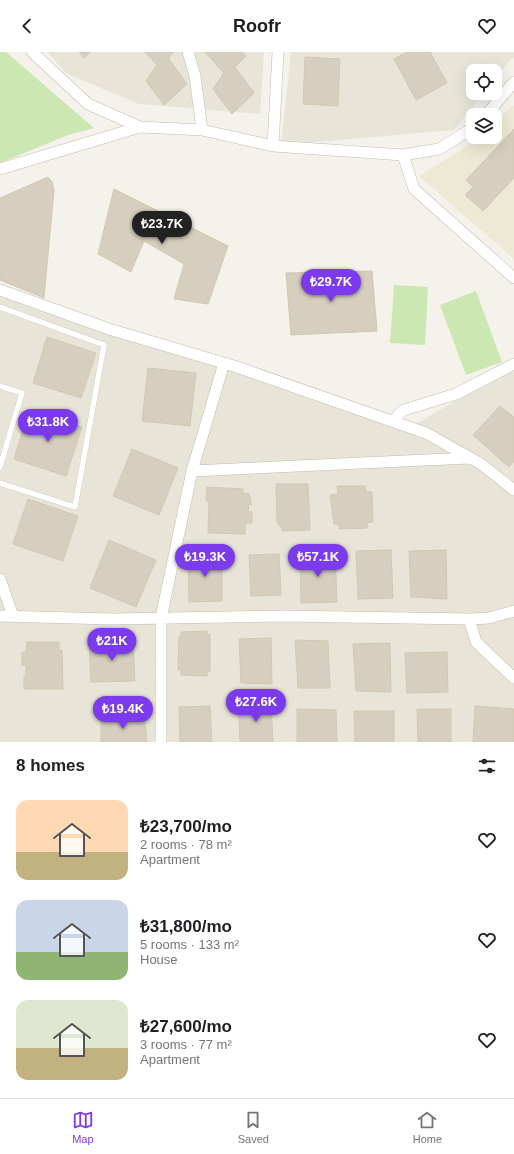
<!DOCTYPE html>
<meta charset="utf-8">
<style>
:root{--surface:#fff;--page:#f2f2f2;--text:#202124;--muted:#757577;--line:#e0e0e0;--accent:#7c3aed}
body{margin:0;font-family:Arial,sans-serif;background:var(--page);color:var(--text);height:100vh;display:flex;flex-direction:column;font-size:15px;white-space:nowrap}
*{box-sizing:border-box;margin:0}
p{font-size:13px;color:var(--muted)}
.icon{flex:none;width:22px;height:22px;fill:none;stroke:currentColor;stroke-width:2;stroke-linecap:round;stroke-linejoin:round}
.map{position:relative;height:690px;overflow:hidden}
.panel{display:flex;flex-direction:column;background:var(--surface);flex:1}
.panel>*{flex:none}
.tools{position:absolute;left:466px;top:12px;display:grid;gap:8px}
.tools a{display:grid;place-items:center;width:36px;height:36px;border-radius:8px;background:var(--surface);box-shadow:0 4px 16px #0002;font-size:20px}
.price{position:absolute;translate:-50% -34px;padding:0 9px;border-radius:14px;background:var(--accent);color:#fff;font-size:13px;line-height:26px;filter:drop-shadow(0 1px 2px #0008)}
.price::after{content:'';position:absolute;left:50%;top:24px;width:12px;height:9px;margin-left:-6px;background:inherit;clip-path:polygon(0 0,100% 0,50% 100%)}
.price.on{background:#222;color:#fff}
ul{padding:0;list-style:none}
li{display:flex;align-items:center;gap:12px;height:100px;padding:0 16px}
li span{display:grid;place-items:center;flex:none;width:112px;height:80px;border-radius:12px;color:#555}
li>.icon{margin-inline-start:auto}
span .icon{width:48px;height:48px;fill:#fffc;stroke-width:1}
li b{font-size:17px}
h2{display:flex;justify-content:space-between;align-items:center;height:48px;padding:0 16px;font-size:17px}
header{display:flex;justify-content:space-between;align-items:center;height:52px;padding:0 16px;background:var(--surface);font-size:18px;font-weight:700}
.menu{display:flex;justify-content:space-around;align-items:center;height:56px;border-top:1px solid var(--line);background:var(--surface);font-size:11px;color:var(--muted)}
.menu a{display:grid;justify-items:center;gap:2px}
.menu .on{color:var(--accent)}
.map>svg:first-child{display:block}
</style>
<header><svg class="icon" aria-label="back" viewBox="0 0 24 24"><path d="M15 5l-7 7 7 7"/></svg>Roofr<svg class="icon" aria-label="heart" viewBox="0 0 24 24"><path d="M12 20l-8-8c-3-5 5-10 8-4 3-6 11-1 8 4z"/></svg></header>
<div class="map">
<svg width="514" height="690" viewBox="0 0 514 690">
<rect width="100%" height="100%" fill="#f4f2ea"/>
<path fill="#e8e5d8" d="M47 0H264L260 62 139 52 67 22Z
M291 0H514V6H512L495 27V19H473V41H484L454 78 281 93Z
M0 234 406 378 514 314V690H0Z"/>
<path fill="#ede9d4" d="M514 53V207L419 124 466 95 478 85H495V69Z"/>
<path fill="#cbe8b3" d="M0 0H6L94 76 68 83 0 111Z
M394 233 428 235 425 293 390 291Z
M476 239 502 310 466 323 440 253Z"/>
<path fill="#d6cfbf" stroke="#d1c8b2" d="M79 0H91L84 6Z
M145 0H174L168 6 187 32 164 53 146 29 157 13Z
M205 0H242L246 4 235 15 254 41 232 62 213 37 224 21Z
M407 0H430L447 31 416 48 394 7Z
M305 5 340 7 338 54 303 52Z
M514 77V126L483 159 465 143 473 135 466 128Z
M48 125 52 130 54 138 44 246 0 228V146Z
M114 137 228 194 208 252 174 247 184 212 144 189 131 220 98 202Z
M372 219 377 279 291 283 286 221Z
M47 285 96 301 81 346 33 331Z
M148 316 196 321 190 374 142 369Z
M500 354 514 365V409L509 415 473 383Z
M29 359 82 375 66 424 14 407Z
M132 397 178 416 159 463 113 444Z
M276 432H308L310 478 283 479 277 470Z
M337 434H365L366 440H372L373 470 367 471V476L339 477V472H334L330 443 338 442Z
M207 435 243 437V441L249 442 252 453 249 452 248 460H252V471H245V482L208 481 209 449H206Z
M28 447 78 464 63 509 13 492Z
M109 488 156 508 136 555 90 536Z
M391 498 393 546 358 547 356 499Z
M446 498 447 547 411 545 409 499Z
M188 502H222V549L189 550Z
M279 502 281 543 251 544 249 503Z
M300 502H335L337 550 301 551Z
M207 579V583L210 582V619H207V624L181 623V618H178L179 585H181V580Z
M271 586 272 632 241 631 239 587Z
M295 588 328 589 330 636H298Z
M27 590H59V598H62L63 637H24V624H26V614L22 613V600H26Z
M133 590 135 629 91 630 89 591Z
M390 591 391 640 356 639 353 592Z
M447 600 448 640 407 641 405 601Z
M238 652H271L273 690H240Z
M210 654 212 690H180L179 655Z
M475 654 514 657V690H473Z
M297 657 336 658 337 690H297Z
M417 657H451V690H418Z
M354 659H394V690H355Z
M101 664 145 668 147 690H101Z"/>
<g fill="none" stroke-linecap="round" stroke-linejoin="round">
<defs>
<path id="lane" d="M0 255 104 293 75 455 0 431
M0 334 22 341 0 415"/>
<path id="street" d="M32 0 88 52 140 75
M188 0 195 24 202 78
M486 63 514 30
M273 94 403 103 439 97 473 76
M403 103 414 137 514 226
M0 117 140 75 202 78 273 94 278 0
M0 238 109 277 234 314 426 381 481 412 514 438
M394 370 398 363 404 358 456 342 514 312
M192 419 224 311
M0 527 13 564
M0 564 112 567 286 564 469 567 489 566 514 559
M469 567 476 590 514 626
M161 690V566L192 419 469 406"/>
</defs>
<use href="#lane" stroke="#c0bbac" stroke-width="6"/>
<use href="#street" stroke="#c0bbac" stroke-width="12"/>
<use href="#lane" stroke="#fff" stroke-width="5.5"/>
<use href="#street" stroke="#fff" stroke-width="11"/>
</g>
</svg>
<div class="tools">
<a><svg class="icon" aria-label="locate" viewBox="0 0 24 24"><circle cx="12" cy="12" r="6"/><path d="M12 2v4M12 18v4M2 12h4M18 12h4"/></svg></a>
<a><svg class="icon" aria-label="layers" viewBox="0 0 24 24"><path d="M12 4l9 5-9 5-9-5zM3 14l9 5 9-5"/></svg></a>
</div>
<b class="price on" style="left:162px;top:193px">₺23.7K</b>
<b class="price" style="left:331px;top:251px">₺29.7K</b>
<b class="price" style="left:48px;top:391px">₺31.8K</b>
<b class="price" style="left:205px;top:526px">₺19.3K</b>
<b class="price" style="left:318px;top:526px">₺57.1K</b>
<b class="price" style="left:112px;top:610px">₺21K</b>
<b class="price" style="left:256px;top:671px">₺27.6K</b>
<b class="price" style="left:123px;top:678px">₺19.4K</b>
</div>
<section class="panel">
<h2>8 homes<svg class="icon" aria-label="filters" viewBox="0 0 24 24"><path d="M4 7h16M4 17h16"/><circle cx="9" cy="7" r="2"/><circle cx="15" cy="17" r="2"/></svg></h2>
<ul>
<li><span style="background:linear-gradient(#ffd9b3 65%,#c2b280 0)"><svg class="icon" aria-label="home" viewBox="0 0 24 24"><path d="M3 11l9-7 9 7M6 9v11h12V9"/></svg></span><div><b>₺23,700/mo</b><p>2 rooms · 78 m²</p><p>Apartment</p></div><svg class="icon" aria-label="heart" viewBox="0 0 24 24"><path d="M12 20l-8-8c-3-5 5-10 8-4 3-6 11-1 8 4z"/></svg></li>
<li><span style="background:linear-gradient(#c9d6e8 65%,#8fb573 0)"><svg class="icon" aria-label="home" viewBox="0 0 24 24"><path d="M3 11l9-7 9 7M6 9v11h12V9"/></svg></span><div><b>₺31,800/mo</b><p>5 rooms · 133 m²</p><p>House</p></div><svg class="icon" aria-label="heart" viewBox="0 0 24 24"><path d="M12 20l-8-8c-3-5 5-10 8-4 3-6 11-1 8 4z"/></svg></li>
<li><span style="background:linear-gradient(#dfe7d0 60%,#c2b280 0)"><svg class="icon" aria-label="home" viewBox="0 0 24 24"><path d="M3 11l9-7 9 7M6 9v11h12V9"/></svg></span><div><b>₺27,600/mo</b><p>3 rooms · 77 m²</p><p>Apartment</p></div><svg class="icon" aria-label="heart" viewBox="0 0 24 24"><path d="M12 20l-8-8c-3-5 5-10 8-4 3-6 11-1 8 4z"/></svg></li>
</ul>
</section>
<nav class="menu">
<a class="on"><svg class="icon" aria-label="map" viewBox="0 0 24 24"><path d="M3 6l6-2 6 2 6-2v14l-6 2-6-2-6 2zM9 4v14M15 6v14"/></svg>Map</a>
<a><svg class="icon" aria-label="saved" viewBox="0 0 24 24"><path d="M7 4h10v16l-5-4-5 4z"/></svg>Saved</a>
<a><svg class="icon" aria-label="home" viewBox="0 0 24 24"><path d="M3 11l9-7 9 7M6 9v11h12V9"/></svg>Home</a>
</nav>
